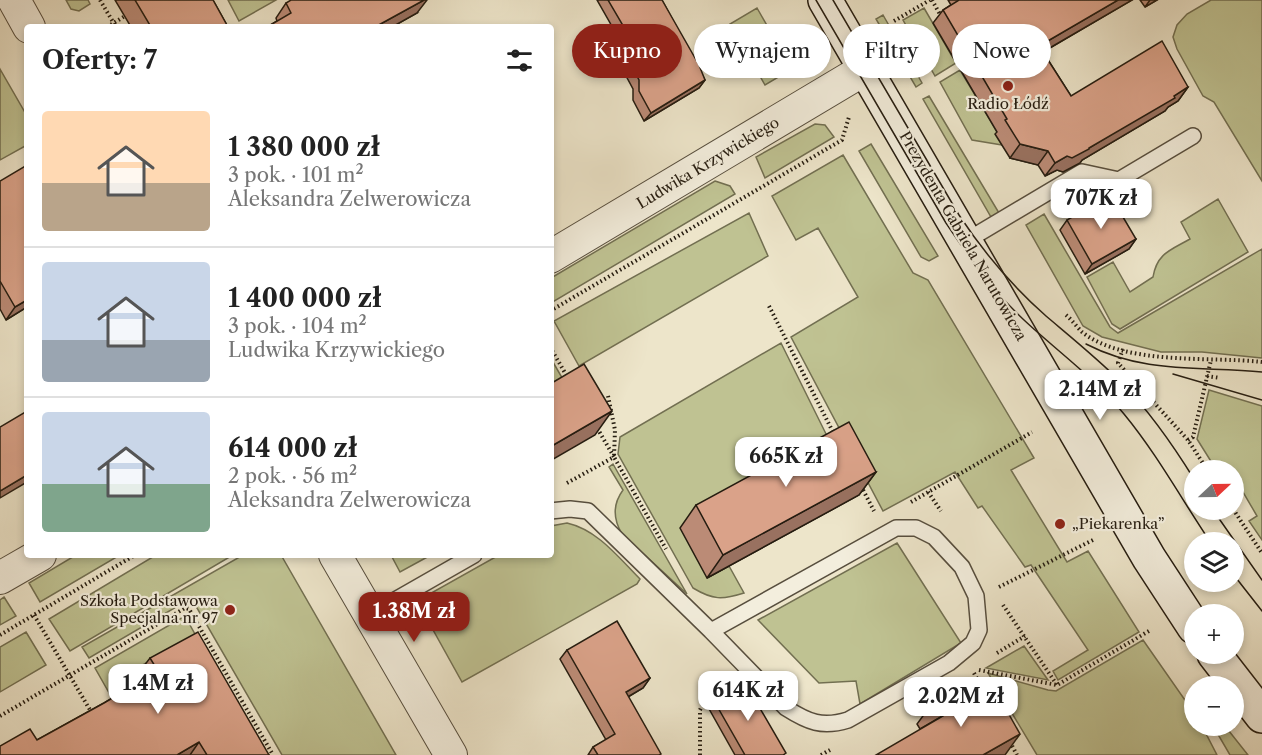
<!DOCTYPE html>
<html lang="pl">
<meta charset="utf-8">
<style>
:root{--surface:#fff;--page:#f2f2f2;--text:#222;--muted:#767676;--line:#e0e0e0;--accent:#8f2418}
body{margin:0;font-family:"Libre Caslon Text",serif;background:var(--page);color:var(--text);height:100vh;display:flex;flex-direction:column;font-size:22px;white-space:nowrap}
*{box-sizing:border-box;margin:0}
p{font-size:20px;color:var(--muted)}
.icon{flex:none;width:33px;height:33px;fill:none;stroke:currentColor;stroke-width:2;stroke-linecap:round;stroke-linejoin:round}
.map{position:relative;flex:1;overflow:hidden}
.side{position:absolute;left:24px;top:24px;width:530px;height:534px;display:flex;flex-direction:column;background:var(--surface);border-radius:6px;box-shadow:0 3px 9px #0003}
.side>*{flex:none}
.top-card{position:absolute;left:572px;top:24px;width:570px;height:54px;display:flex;gap:12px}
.needle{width:39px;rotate:68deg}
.controls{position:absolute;left:1184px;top:460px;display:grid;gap:12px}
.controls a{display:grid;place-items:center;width:60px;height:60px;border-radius:50%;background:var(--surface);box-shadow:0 3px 9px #0003;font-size:30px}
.price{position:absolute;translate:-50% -51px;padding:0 14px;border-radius:12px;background:#fff;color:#222;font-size:20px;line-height:39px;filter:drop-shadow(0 2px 3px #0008)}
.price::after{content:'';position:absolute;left:50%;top:36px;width:18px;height:14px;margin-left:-9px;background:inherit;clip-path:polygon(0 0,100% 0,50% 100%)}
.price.current{background:var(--accent);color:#fff}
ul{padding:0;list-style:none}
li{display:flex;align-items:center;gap:18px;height:150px;padding:0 18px}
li+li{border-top:2px solid var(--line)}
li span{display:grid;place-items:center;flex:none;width:168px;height:120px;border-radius:6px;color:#555}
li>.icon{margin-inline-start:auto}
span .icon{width:72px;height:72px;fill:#fffc;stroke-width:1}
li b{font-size:26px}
h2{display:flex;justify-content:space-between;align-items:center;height:72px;padding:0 18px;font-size:26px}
.pill{padding:0 21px;border-radius:27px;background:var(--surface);box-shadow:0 3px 9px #0003;font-size:21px;line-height:54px}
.pill.current{background:var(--accent);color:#fff}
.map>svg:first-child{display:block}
</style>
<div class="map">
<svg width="1262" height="755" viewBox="0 0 1262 755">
<rect width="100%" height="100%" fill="#ede5ca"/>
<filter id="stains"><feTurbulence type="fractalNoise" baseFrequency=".00333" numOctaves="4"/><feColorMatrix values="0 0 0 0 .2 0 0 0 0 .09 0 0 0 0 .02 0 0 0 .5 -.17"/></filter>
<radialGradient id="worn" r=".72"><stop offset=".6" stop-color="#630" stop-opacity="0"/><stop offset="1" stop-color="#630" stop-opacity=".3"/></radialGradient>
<path fill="#bfc292" stroke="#726f51" stroke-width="1.5" d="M66 0H88L90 4 79 11 71 9Z
M228 0H276L239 21Z
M1211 0H1262V181L1214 102 1203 96 1177 49 1173 37 1177 25 1187 14Z
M757 8 792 69 765 85 730 24Z
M924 8 956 63 935 76 903 20Z
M883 15 922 83 916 87 876 19Z
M0 69 27 116V145L0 160Z
M960 70 998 133 996 134 1002 145 972 140 940 82Z
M929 96 999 213 991 217 923 99Z
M815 124 825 125 834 137 765 178 756 157Z
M871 144 938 256 929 261 921 257 859 151Z
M843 155 913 273 928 280 1034 458 1011 470 1067 562 1088 551 1139 632 1058 680 1053 671 1088 650 1031 565 1025 567 982 506 978 508 955 472 883 511 791 337 858 297 818 228 796 240 772 196Z
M715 181 730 186 735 194 551 303V278Z
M1218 199 1248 252 1120 329 1112 324 1087 277 1113 262 1130 292 1153 277C1157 253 1171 250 1190 239L1181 222Z
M749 213 768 256 579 366 554 321Z
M1044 214 1110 327 1118 333 1262 249V358L1202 352H1161L1102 337 1083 326 1026 225Z
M781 343 832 446 707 578 729 566 744 593C722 600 713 600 693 588L618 454 620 437Z
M550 357 568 388 550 398Z
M1209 390 1262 406V540L1249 521 1257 516 1243 492 1234 498 1233 496V471H1217L1197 439Z
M613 464 687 594 622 534C613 519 612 505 623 490L609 467Z
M567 523C598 530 619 558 640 579L637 584 462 682 417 601 499 555H550L551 526Z
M897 543 961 643 860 704 856 681 819 683 758 620Z
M76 555H120L40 602 29 583Z
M156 555H233L70 651 49 619Z
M243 555H281L396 755H282L193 601 188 600 89 658 82 647Z
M391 555H431L400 572Z
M4 597 16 616 0 625V600Z
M185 616 196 636 135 669 141 681 112 698 95 668Z
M26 632 46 665 0 692V647Z
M1143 640 1194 713V726H1202L1217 755H1037L988 673 1048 690 1056 691Z
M1024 646 1048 680 986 668Z
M1225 726 1248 755H1230L1216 731Z"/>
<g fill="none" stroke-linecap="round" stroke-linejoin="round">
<defs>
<path id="lane" d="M966 241 1082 172 1119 180 1193 136
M550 511 570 509 588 511 711 631 896 528H916L934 537 962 567 976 596 979 630 973 643 949 663 848 720C822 728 808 722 786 708L711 631
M369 615 474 555"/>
<path id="street" d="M14 0 29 27
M550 257 865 69
M335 555 451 755
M0 578 40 555"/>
<path id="secondary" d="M825 0 1149 558 1194 627
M1214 654 1262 716"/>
</defs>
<use href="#lane" stroke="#574e3e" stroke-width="18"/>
<use href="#street" stroke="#574e3e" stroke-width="34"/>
<use href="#secondary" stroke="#251c10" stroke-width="36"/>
<path stroke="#251c10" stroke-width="4" stroke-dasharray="1.5 3" stroke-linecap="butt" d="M100 0 116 27
M932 0 942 18
M894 21 930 0
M107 27 125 16
M769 306 834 434
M550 311 842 140 849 117
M1066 315C1072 320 1077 327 1082 332 1125 366 1210 356 1262 362
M550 347 568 378
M1123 349 1118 363 1188 440 1208 471
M1207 376 1220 378
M608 396 615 430 614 457 666 549
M1188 440 1193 437 1211 360
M567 483 614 457 596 426
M861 486 874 511
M928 492 941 511
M911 502 1032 432
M1233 509 1262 553
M999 587 1095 539
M1003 605 1057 685
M34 615 93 715
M0 635 135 555
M997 653 1025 636
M979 670 1057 685 1149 631
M974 673 986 696
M0 716 185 608 189 609 273 755
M1010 742 1017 755
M700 755V710L704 702 725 681
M821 755 830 750"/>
<use href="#lane" stroke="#f3eedd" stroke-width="15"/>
<use href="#street" stroke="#f3eedd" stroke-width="32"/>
<use href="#secondary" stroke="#f3eedd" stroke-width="33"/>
<path stroke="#251c10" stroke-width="1.5" d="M816 0 946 223C969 257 993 291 1024 320 1057 351 1095 378 1124 414 1157 454 1182 500 1211 543
M833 0 959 215C984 253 1012 286 1046 316 1072 338 1098 359 1122 383 1150 412 1173 445 1194 479
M1086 344C1144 374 1199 366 1262 372
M1173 374 1262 400
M1213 510 1262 580
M1233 574 1262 611"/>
</g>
<path fill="#bb8b76" stroke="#251c10" stroke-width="1.5" d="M115 0H213L228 27H131Z
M597 0H662L705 80 699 88 644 121 633 100V89L618 61 624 52 626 51Z
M948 0H1132L1043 52 1071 96 1188 87 1178 101 1168 107 1165 111 1082 160 1080 163 1063 172 1057 170 1045 176 1038 165 1010 158 995 134 997 132 933 23 943 10 951 5Z
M1140 0H1157L1145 7Z
M286 3 417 13 392 27H267L277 21 276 18Z
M0 181 27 307 6 320 0 309Z
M1067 220 1136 239 1129 249 1085 274 1060 230Z
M876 472 859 495 707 578 680 528 696 505Z
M567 650 650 678 643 688 628 697 660 755H588L593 747 606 740 560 659Z
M150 658 269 755H0L37 740 104 703 145 679 140 671Z
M713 699 784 755H735L708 707Z
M934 701H968L920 729 917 724Z"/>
<path fill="#997160" stroke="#251c10" stroke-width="1.5" d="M424 0H427L417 13 392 27H375Z
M1118 0H1132L1029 60 1039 46Z
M1150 0H1157L1145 7Z
M705 80 699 88 644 121 651 113Z
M1188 87 1178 101 1168 107 1165 111 1082 160 1080 163 1063 172 1057 170 1045 176 1055 163 1067 156 1089 148Z
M1020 144 1048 151 1038 165 1010 158Z
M1136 239 1129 249 1085 274 1092 264Z
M27 300V307L6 320 15 307Z
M612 411 595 435 550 461V447Z
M876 472 859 495 707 578 723 555Z
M27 475V482L0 498V491Z
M650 678 643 688 619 702 626 692Z
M1020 734 1005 755H983Z
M199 742 190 755H177Z"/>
<path fill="#daa289" stroke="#251c10" stroke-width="1.5" d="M135 0H213L228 27H151Z
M291 0H424L375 27H267L291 13 286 3Z
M608 0H662L699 65 705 80 651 113 639 91V80L624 52 635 46Z
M959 0H1118L1039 46 1071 96 1162 41 1188 87 1174 96 1175 98 1089 148V149L1072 158 1067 156 1055 163 1048 151 1020 144 1005 120 1007 119 943 10Z
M27 165V300L15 307 0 281V181Z
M1110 195 1136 239 1092 264 1067 220Z
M584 364 612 411 550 447V384Z
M27 411V475L0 491V427Z
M849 422 876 472 723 555 696 505Z
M617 621 650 678 626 692 661 754 659 755H598L593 747 615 734 567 650Z
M198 632 269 755H207L199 742 177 755H0V746L30 729 37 740 104 703 158 671 150 658Z
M744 681 786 753 783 755H745L713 699Z
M959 686 968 701 993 686 1020 734 983 755H876L943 716 934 701Z"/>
<g fill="#8f2418" stroke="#f3eedd" stroke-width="2">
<circle cx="1008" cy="86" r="6"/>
<circle cx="1060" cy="524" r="6"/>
<circle cx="230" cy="610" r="6"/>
</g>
<g text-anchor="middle" stroke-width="4.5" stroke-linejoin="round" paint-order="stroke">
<g font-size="15" fill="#251c10" stroke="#f3eedd">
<text x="1008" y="109">Radio Łódź</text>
<text x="1072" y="529" text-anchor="start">„Piekarenka”</text>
<text x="218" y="606" text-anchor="end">Szkoła Podstawowa<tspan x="218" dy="17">Specjalna nr 97</tspan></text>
</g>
<g font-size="15" fill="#251c10" stroke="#f3eedd">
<text transform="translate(708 163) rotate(-31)" y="5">Ludwika Krzywickiego</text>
<text transform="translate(963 236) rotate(60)" y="5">Prezydenta Gabriela Narutowicza</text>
</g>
</g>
<rect width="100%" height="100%" filter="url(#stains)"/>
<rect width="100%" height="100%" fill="url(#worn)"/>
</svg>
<div class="controls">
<a><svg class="needle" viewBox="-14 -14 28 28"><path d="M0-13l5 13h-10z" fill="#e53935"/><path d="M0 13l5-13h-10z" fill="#767676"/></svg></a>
<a><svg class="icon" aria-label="layers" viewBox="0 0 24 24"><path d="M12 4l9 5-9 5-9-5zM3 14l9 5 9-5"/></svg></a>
<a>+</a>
<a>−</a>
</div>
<b class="price" style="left:1101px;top:230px">707K zł</b>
<b class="price" style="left:1100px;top:421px">2.14M zł</b>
<b class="price" style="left:786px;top:488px">665K zł</b>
<b class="price current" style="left:414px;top:643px">1.38M zł</b>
<b class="price" style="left:158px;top:715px">1.4M zł</b>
<b class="price" style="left:748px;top:722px">614K zł</b>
<b class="price" style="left:961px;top:728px">2.02M zł</b>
<div class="top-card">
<a class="pill current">Kupno</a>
<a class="pill">Wynajem</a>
<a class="pill">Filtry</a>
<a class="pill">Nowe</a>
</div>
<section class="side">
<h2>Oferty: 7<svg class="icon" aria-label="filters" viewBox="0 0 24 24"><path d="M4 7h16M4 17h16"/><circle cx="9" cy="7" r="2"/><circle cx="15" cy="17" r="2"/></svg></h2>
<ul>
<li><span style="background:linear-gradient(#ffd9b3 60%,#b9a48a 0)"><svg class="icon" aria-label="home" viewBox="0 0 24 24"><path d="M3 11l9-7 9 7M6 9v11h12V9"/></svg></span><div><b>1 380 000 zł</b><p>3 pok. · 101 m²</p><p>Aleksandra Zelwerowicza</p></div></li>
<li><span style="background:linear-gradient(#c9d6e8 65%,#9aa5b1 0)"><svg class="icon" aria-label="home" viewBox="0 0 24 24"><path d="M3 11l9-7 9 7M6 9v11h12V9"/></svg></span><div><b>1 400 000 zł</b><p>3 pok. · 104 m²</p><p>Ludwika Krzywickiego</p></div></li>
<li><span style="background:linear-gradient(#c9d6e8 60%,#7fa58c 0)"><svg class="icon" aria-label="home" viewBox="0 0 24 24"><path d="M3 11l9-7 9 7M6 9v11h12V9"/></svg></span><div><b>614 000 zł</b><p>2 pok. · 56 m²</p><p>Aleksandra Zelwerowicza</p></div></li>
</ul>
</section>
</div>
